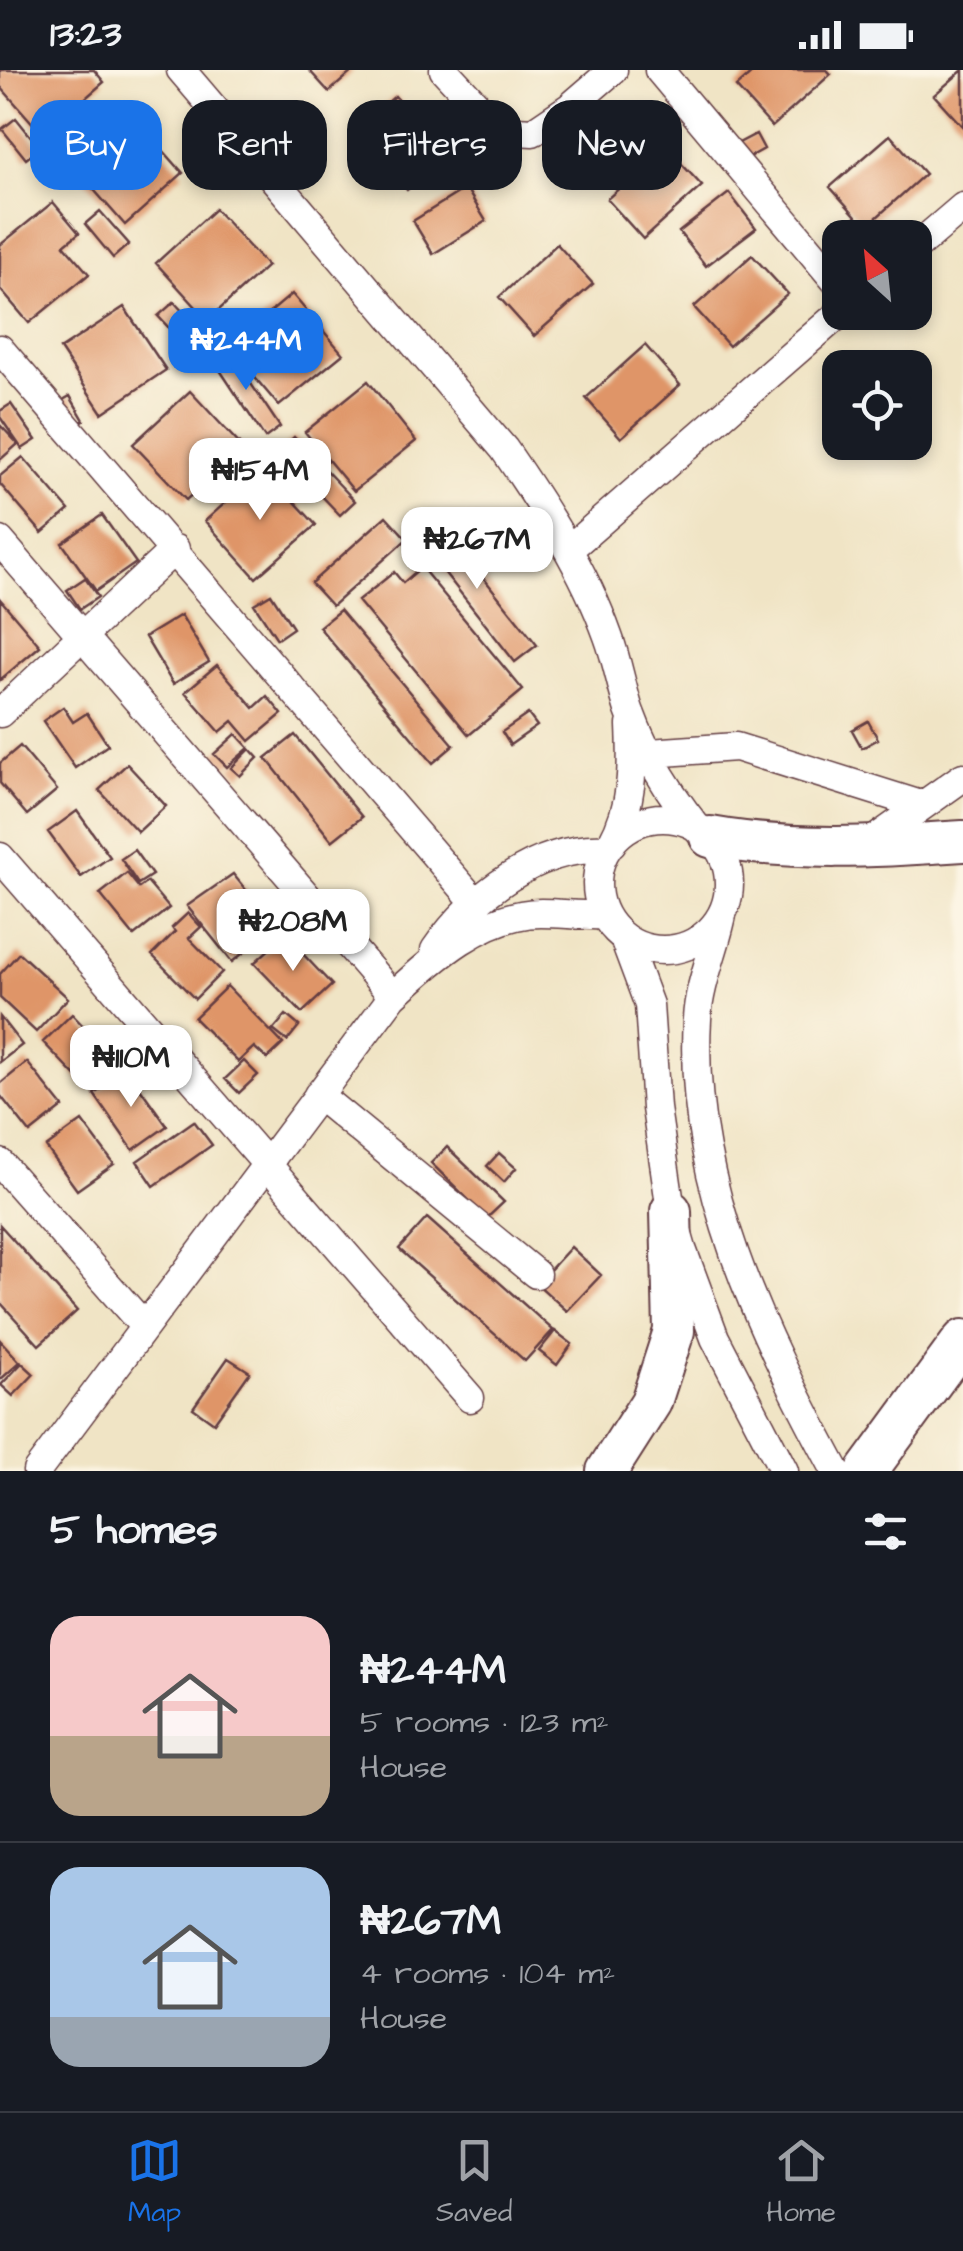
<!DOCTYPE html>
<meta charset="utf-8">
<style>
:root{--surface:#171b24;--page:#20242c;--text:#f1f3f6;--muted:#9ea1a6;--line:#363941;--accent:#1a73e8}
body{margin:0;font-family:"Architects Daughter",sans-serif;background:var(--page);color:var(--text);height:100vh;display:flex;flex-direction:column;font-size:38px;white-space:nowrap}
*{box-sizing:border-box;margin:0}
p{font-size:32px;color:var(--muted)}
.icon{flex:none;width:55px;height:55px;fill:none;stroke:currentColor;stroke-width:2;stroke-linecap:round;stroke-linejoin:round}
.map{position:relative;height:1401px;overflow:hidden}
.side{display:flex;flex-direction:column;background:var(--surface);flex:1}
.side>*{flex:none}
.hud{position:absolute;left:30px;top:30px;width:905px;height:90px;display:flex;gap:20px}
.needle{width:65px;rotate:333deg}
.buttons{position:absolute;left:822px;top:150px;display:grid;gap:20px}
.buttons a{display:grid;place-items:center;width:110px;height:110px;border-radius:20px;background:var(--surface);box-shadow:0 5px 15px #0003;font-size:50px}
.price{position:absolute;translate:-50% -85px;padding:0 22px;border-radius:20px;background:#fff;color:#222;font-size:32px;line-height:65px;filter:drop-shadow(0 2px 5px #0008)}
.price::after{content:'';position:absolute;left:50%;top:60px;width:30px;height:22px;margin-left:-15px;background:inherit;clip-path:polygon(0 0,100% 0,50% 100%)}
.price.current{background:var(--accent);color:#fff}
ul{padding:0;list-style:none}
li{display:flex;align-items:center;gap:30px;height:250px;padding:0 50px}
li+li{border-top:2px solid var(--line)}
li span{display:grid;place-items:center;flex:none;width:280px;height:200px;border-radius:30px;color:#555}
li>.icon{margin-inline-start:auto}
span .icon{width:120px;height:120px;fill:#fffc;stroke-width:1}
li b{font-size:42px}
h2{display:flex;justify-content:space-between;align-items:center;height:120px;padding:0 50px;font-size:42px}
.chip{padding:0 35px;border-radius:30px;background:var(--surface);box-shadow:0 5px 15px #0003;font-size:35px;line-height:90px}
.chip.current{background:var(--accent);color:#fff}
.status{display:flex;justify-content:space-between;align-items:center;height:70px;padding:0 50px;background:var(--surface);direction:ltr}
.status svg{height:28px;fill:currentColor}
.menu{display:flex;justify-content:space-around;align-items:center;height:140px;border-top:2px solid var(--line);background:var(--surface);font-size:28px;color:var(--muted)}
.menu a{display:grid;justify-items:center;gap:5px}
.menu .current{color:var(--accent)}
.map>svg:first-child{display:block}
</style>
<div class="status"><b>13:23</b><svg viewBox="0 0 49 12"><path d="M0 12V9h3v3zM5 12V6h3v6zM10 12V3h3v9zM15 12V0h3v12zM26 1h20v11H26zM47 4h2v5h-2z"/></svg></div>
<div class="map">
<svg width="963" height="1401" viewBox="0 0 963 1401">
<rect width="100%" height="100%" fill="#fcf5e5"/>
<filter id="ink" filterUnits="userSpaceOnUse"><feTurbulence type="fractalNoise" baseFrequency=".01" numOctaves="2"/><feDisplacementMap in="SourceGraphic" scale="20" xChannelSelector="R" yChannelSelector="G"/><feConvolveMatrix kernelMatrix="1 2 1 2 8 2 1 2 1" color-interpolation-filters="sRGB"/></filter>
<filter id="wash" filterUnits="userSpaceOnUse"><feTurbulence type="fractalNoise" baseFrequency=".0048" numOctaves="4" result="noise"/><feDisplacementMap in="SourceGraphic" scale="40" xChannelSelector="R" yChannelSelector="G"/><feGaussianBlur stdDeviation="2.25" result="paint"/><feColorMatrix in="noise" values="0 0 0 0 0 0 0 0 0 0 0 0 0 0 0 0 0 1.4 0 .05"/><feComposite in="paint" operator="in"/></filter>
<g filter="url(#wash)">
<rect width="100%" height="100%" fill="#f0e4c5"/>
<g id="blocks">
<path fill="#df9567" d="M0 0H94L104 12 43 65 0 16Z
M309 0H354L329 22Z
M755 0H827L831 4 772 57 736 17Z
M963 0V57L934 25Z
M395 26 447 84 407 120 355 61Z
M132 45 183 103 125 155 73 96Z
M16 48 40 78 26 89 2 59Z
M756 64 764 79 746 89 737 74Z
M890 65 925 104 866 157 830 117Z
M666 77 702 116 643 169 607 129Z
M466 118 486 151 433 184 413 151Z
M729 123 756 158 706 196 679 162Z
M53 132 79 163 64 175 89 204 29 253 0 219V175Z
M215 139 267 196 208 250 156 193Z
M100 141 129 174 113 188 85 154Z
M557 174 593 214 534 266 499 227Z
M752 185 788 224 729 276 694 237Z
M292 224 343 284 279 336 229 277Z
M174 232 210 271 194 285 158 246Z
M124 237 166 300 102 343 60 279Z
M645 275 680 315 621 368 586 328Z
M227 278 280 357 265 368 212 288Z
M368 311 416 371 354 421 305 362Z
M190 321 243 378 186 430 133 374Z
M70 326 84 350 72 357 58 333Z
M11 334 36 370 22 379 0 347V341Z
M0 355 18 374 0 390Z
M294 367 355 431 340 445 279 381Z
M23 387 69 440 42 463 0 414V406Z
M264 398 316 455 256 508 205 451Z
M102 445 136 493 96 521 62 473Z
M386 446 407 469 332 536 311 513Z
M439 452 537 575 515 592 418 469Z
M421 497 523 620 469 665 358 531 394 502 403 513Z
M85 508 98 527 80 539 67 520Z
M271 524 293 558 277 569 254 534Z
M0 529 40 576 0 610Z
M340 540 454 675 433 693 319 557Z
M181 545 209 592 173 614 145 567Z
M217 595 254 638 267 626 282 644 250 671 233 651 220 662 185 622Z
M63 637 73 652 87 643 108 675 75 698 43 651Z
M528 644 537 656 510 675 502 662Z
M868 651 878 669 862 678 852 660Z
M236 664 249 678 227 697 214 684Z
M295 665 362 747 332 771 266 688Z
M20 676 57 720 27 745 0 713V693Z
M250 679 258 688 240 706 231 698Z
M127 694 166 736 138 762 99 720Z
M77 741 110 787 81 807 48 762Z
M134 780 152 805 138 814 121 789Z
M127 803 139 818 147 812 169 838 134 866 100 824Z
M233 804 276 857 232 892 187 836Z
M188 843 201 857 189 868 222 902 195 929 152 885 175 862 172 858Z
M285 865 332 915 302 943 254 893Z
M19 883 68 928 36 962 0 928V904Z
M227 916 283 974 267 989 254 977 238 992 194 948Z
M72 944 117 992 89 1020 43 972Z
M286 945 299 956 287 971 273 960Z
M0 947 22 975 0 992Z
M244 991 258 1005 239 1023 225 1009Z
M27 992 63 1037 30 1063 0 1025V1014Z
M128 1001 167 1056 133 1080 94 1024Z
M82 1051 114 1094 77 1120 46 1077Z
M194 1051 212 1075 154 1116 137 1091Z
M447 1077 504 1132 487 1148 431 1093Z
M499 1083 516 1098 504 1112 487 1096Z
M427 1148 553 1260 525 1291 399 1179Z
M0 1155 77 1241 39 1275 0 1232Z
M571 1177 601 1205 567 1241 537 1214Z
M555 1261 572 1274 557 1295 539 1281Z
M0 1270 20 1292 0 1310Z
M228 1288 250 1302 214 1353 193 1338Z
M22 1293 34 1304 13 1326 1 1315Z"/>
</g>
</g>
<g filter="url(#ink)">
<use href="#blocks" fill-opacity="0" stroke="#633d42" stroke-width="2.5"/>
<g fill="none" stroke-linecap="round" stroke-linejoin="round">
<defs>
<path id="minor" d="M181 0 504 379C544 437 584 499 608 566 617 590 621 615 629 640 644 682 670 724 698 759
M444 0 500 60 533 62 570 37 613 0
M659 0 840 216
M915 178 963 137
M0 279 476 833
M0 471 393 926
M568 480 841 242
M0 643 175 479
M649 683 736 677 921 735
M597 814a66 66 0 1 1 132 0a66 66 0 1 1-132 0Z
M612 773C633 735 633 697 631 655
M863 778 963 707
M0 787 470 1328
M722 845C715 880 699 913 697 949 687 1112 761 1262 836 1401
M624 868 649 935 656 1038 671 1141 682 1179 715 1268 784 1401
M435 880C472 826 539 774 607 779
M318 1025 536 1204
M0 1093 144 1256
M37 1401 393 926C433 889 484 843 541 843 562 843 583 846 604 845"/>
<path id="highway" d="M710 767C795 782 878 777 963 771
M607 1401 651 1332 674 1261 671 1141
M867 1401 963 1270"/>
</defs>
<use href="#minor" stroke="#633d42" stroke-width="31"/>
<use href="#highway" stroke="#633d42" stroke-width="44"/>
<use href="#minor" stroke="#fff" stroke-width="28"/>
<use href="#highway" stroke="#fff" stroke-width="40"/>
</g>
</g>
</svg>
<div class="buttons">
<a><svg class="needle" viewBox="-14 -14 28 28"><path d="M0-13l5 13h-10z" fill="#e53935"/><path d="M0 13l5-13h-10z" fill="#9ea1a6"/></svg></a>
<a><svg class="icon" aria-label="locate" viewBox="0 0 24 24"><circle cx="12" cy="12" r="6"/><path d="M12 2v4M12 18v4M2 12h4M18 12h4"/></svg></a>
</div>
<b class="price current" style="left:246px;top:323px">₦244M</b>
<b class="price" style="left:260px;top:453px">₦154M</b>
<b class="price" style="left:477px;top:522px">₦267M</b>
<b class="price" style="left:293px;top:904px">₦208M</b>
<b class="price" style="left:131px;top:1040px">₦110M</b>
<div class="hud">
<a class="chip current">Buy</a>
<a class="chip">Rent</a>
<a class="chip">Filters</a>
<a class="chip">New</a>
</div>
</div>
<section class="side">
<h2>5 homes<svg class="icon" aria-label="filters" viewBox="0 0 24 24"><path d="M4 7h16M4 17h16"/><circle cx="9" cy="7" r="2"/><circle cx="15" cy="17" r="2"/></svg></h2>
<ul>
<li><span style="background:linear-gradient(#f6c9c9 60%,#b9a48a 0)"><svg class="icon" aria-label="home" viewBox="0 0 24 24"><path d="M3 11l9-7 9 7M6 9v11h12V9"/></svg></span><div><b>₦244M</b><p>5 rooms · 123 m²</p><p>House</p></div></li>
<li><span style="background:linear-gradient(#a9c7e8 75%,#9aa5b1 0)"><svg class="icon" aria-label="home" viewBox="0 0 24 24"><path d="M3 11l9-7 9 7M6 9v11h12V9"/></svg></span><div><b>₦267M</b><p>4 rooms · 104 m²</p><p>House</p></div></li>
</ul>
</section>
<nav class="menu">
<a class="current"><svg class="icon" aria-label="map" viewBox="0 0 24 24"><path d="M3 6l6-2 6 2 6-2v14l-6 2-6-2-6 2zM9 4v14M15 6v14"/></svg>Map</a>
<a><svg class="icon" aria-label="saved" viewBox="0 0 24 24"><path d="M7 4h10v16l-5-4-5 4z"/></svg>Saved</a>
<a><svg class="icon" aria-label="home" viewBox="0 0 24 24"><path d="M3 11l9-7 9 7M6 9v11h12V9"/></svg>Home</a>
</nav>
